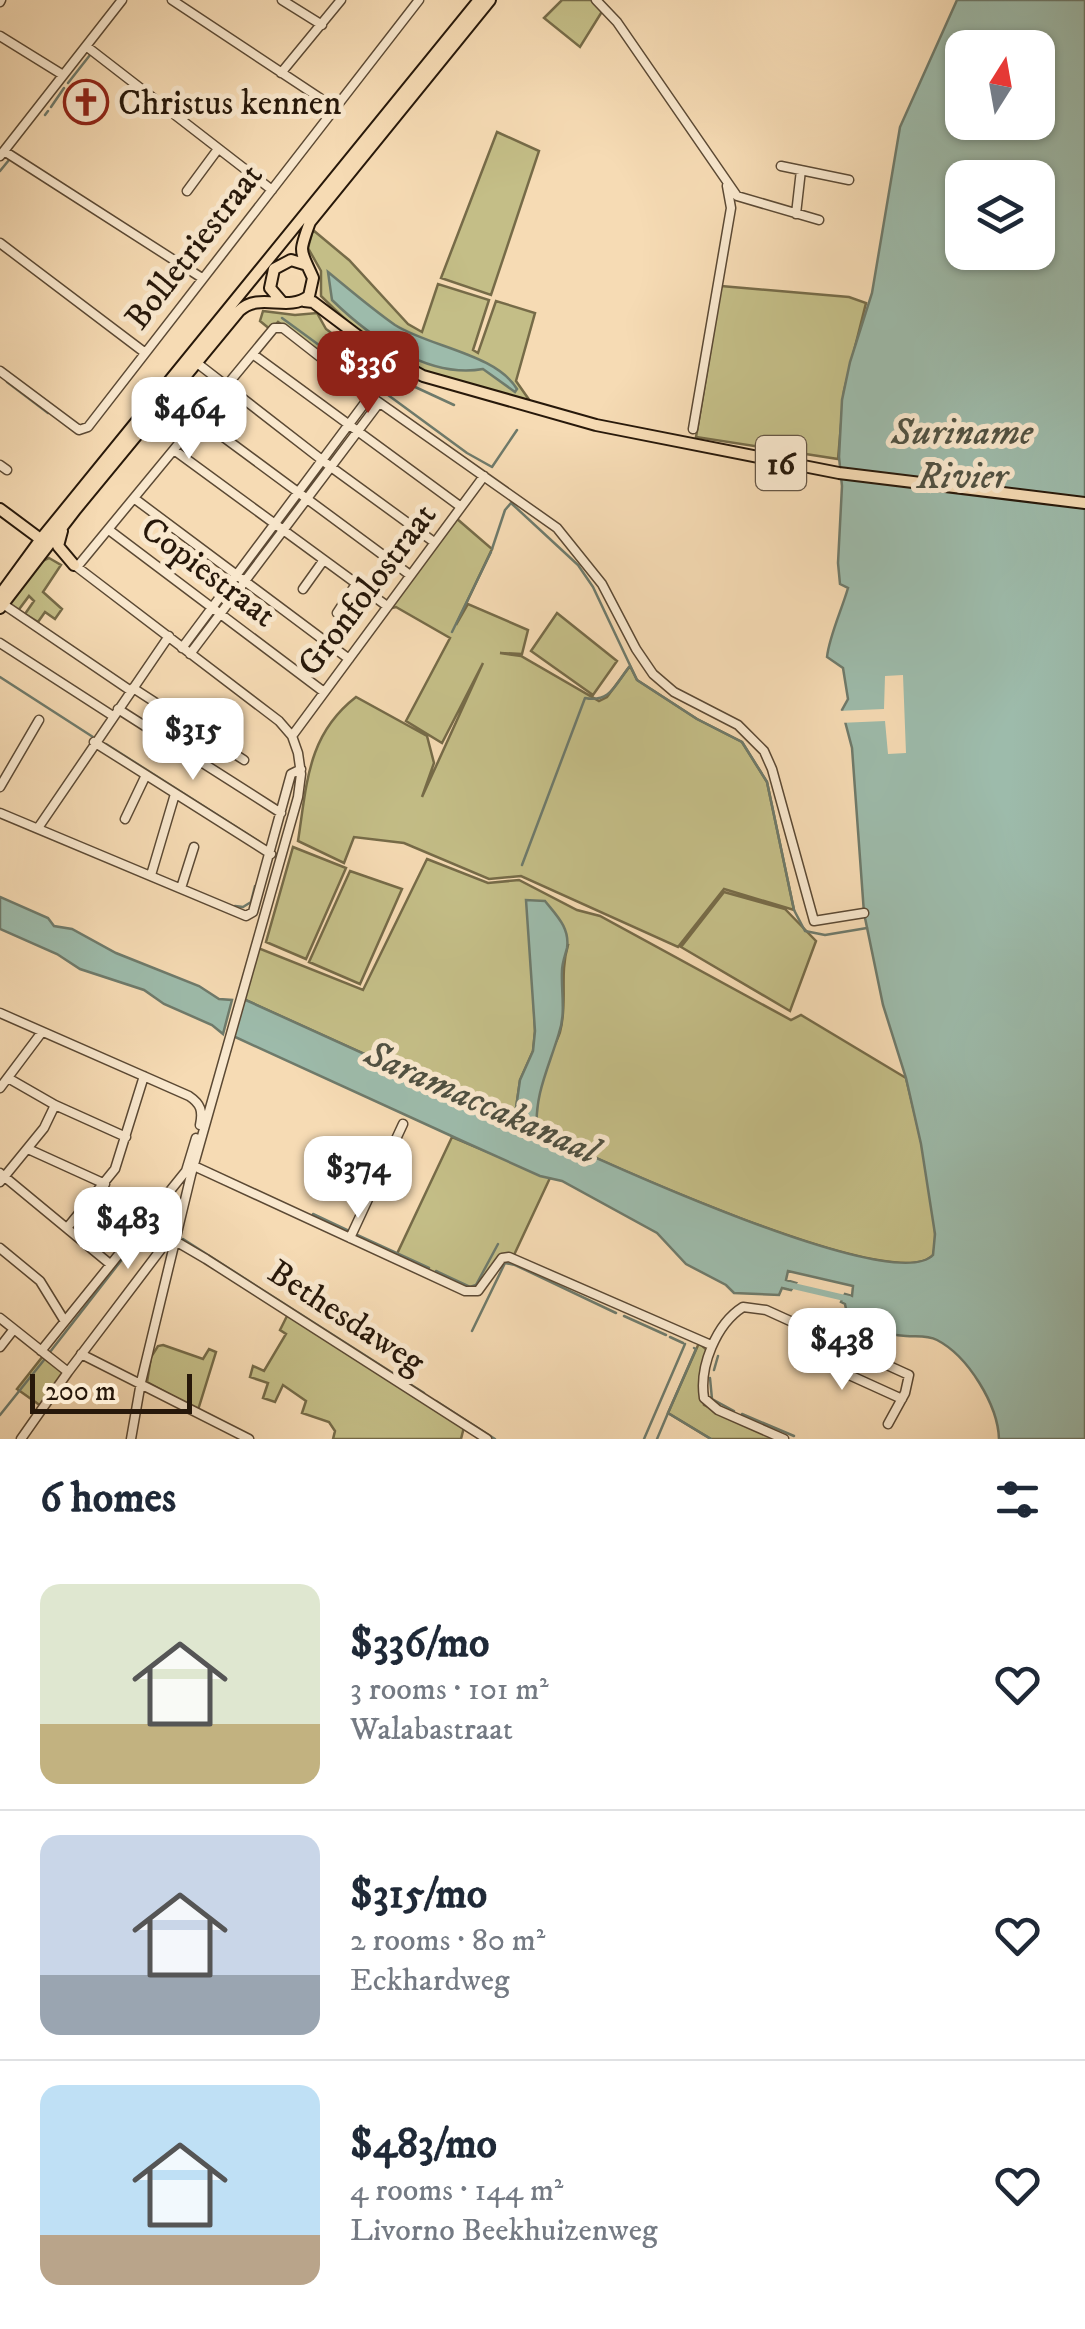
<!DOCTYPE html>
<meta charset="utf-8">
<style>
:root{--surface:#fff;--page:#f6f6f7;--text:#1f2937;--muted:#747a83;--line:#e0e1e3;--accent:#8f2418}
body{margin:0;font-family:"IM FELL DW Pica",serif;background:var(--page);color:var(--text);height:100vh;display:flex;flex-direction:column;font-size:38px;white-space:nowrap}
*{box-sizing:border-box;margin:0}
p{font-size:32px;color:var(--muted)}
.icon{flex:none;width:55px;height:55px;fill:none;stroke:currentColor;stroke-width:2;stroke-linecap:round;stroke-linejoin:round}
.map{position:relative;height:1439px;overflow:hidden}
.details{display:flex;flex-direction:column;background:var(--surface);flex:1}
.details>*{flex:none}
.needle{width:65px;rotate:11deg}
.controls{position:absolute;left:945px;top:30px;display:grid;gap:20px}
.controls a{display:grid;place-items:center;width:110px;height:110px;border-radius:20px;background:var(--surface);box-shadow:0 2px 8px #0004;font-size:50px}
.scale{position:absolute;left:30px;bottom:25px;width:162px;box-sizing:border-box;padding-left:10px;border:5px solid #27180a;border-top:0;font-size:28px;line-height:35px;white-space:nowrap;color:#27180a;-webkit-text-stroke:8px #f9e8ce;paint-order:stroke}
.price{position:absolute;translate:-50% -85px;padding:0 22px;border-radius:20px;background:#fff;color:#222;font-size:32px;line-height:65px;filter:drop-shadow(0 2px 5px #0008)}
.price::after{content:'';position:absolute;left:50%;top:60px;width:30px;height:22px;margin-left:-15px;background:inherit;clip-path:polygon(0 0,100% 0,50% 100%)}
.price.active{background:var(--accent);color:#fff}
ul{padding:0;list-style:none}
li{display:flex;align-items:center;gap:30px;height:250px;padding:0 40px}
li+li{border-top:2px solid var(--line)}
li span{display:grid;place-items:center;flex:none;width:280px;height:200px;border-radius:20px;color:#555}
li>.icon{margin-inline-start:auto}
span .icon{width:120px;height:120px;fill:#fffc;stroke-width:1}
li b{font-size:42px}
h2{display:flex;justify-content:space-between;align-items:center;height:120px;padding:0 40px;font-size:42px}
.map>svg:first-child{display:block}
</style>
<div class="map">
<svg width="1085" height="1439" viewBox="0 0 1085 1439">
<rect width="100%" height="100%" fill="#f6dbb4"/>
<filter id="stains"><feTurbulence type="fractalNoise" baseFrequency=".002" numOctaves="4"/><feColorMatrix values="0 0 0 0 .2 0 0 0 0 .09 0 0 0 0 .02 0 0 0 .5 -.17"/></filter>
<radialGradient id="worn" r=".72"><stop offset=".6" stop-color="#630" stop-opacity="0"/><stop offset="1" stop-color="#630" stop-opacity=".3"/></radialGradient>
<path fill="#c4be87" stroke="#766b48" stroke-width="2.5" d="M562 0H591L603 10 580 47 544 18Z
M497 132 539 151 491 295 441 278Z
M313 230 349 260 408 324 422 332 438 284 489 300 473 350 478 353 496 301 535 313 516 381 530 401C495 392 455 386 422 372 385 357 349 324 321 296V271L308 248Z
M721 286 849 297 866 303 844 391 838 459 696 437Z
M263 311 295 315 317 313 326 329 338 338 325 357 278 322 271 330 260 321Z
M456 518 492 549 456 625 468 604 528 630 522 654 500 653 521 656 599 701 607 697 630 666 637 680 697 719 742 742 767 782 794 910 724 889 678 947 521 876 489 879 404 843 354 837 344 863 298 841C307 784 307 735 356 697L427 736 434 763 422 797 483 663 442 743 406 721 450 638 396 607 388 609Z
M49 558 61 565 43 592 62 609 55 619 45 612 38 622 25 614 34 601 29 596 17 612 9 604 42 561Z
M557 613 617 661 593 695 531 651Z
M293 847 346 868 306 959 266 942Z
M427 859 488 883 519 880 577 910 600 916 791 1020 801 1015 906 1078C915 1116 943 1221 933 1255 894 1297 590 1156 537 1131 535 1111 539 1088 544 1068 548 1056 556 1044 560 1032 568 1003 559 975 568 945L531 940 535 1031 533 1051 520 1080 515 1116 483 1108 239 997 253 946 363 990Z
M350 871 402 889 360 984 309 962Z
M724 892 785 909 816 941 790 1011 681 947Z
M452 1137 550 1178 514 1255H505L473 1288H464L396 1256Z
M288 1314 464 1427 461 1439H333L335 1431 329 1422 302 1413 306 1401 283 1385 275 1402 263 1398 268 1383 250 1377 253 1366 264 1371 286 1334 280 1330Z
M699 1343 708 1351 700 1384 704 1405 776 1439H711L668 1413Z
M163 1345 203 1359 209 1349 216 1352 198 1410 147 1382 151 1357 158 1346Z
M43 1356 64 1372 41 1406 17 1389Z"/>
<path fill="#9dbbab" stroke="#6e7a6b" stroke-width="2.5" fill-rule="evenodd" d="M957 0H1085V1439H999C998 1405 968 1356 937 1340 927 1335 916 1337 906 1336 883 1335 865 1326 847 1314L845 1304 841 1302 845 1294 852 1296 853 1286 788 1271 786 1280 796 1283 791 1290 782 1288 779 1295 734 1293 726 1285 686 1264 657 1233 562 1181 540 1176 469 1144 233 1036 239 997 483 1108 515 1115 520 1080 533 1051 535 1031 526 900 545 901C557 916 570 928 567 948 565 956 562 963 562 971 561 992 566 1013 559 1033 549 1067 534 1095 537 1131 591 1156 893 1297 933 1255L935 1234 921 1144 906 1078 883 1005 864 913 852 748 842 710 848 699 843 668 827 657C829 637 842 609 848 588L840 584 838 563 842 486 839 457 842 400 850 362 872 293 900 127ZM962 48H1038V122H962ZM962 178H1038V252H962Z
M328 272C350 290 372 309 395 325 430 347 496 354 517 389L515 392 483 369C428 379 370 337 332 300Z
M0 897 48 918 54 926 72 929 116 953 199 986 219 999 232 1000 223 1034 212 1025 164 1004 144 990 80 969 57 954 0 929Z"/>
<path fill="#f6dbb4" d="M903 675 906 753 888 754 885 721 839 723 837 711 884 709 885 676Z"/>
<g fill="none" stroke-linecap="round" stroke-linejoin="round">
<path stroke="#6e7a6b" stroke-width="2.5" d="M68 83 90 55
M51 107 64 88
M45 115 48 111
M0 171 9 160
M282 318 386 394
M7 382 48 413
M454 405 400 380 388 395 467 453 492 467 517 430
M492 549 505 510 511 503 578 565 593 587 637 680 697 719 742 742 767 782 794 910 805 931 825 935 867 928
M452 632 491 552
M0 677 93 737
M106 744 260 842
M522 865 585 698C610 703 615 685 629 667
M235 906 243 907 251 902 255 886
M313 1214 349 1231
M355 1234 429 1268
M183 1239 424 1393
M436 1271 470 1287 476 1285 498 1244
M624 1316 666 1335
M472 1331 505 1263 515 1265 616 1313
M670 1337 683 1343
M50 1352 155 1217
M714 1370 718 1356
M710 1378 712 1399 734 1411
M436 1401 495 1439
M668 1413 696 1349 694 1348
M742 1414 794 1436
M0 1415 44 1360
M644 1439 685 1344
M657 1439 668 1413 711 1439"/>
<path stroke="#9dbbab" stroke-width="6" d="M789 1285 849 1299"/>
<defs>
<path id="minor" d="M172 0 335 108
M282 0 322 25
M596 0 617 22 737 196 819 220
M0 2 1 0
M0 36 63 75
M86 46 272 190
M281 73 341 0
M4 151 202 278
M0 156 122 0
M781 166 849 180
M187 191 218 149
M796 214 801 170
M0 243 144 352
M254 355 461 507
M197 363 331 467 434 542
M0 371 79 430 88 427 419 0
M199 419 410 575
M693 429 731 208 727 186
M174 450 387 606
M0 465 7 470
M135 499 349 659
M109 530 324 692
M77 567 274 328H283L370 396 557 528 602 584 636 649 653 674 674 692 738 725 764 751 772 769 814 921 864 913
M77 567 279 721 292 736 298 753 301 774 298 797 191 1175 141 1382 131 1439
M303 589 323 561
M3 604 131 691
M337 613 356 584
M0 643 113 716
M182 648 370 396
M190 654 379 403
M133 688 244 760
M118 709 281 813
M292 736 484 476
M94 742 271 854
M0 787 39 720
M0 813 246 916 253 912 291 774 301 769
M125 819 145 777
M38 828 169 636
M151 875 175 794
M181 888 194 847
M0 1013 189 1096C201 1104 203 1111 200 1125
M8 1078 55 1105 126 1137
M0 1088 42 1032
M28 1149 105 1184
M194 1166 465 1291H478L502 1258 509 1257 711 1345
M0 1173 110 1264
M0 1182 44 1128 55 1105
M67 1228 115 1169 144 1076
M350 1238 403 1124
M0 1248 40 1281 64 1320
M0 1318 68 1372
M843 1345 841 1362 847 1374 902 1399
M0 1347 14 1329
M41 1351 186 1171 196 1138
M81 1354 249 1439
M21 1439 68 1372 168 1240 177 1242 206 1259 487 1439
M784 1439 718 1410 704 1398C699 1367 716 1324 743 1307L766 1310 909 1375 905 1393 888 1424"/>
<path id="major" d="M304 301 313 302 378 351 423 376 596 425 839 473 1085 503
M282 302 270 288 274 269 291 260 304 264
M0 509 43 541
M62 531 58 546 74 565
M0 595 41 539 479 0
M0 608 76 509 239 311C260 291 287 313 309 296L313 278C300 248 298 255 310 222L490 0"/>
</defs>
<use href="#minor" stroke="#5b4934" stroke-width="11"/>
<use href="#major" stroke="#27180a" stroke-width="14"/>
<use href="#minor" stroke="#f9e8ce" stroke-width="8"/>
<use href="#major" stroke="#f6dbb4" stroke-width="10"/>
</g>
<defs>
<symbol id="church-ring" viewBox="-11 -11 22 22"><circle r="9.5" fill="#f9e8ce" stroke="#8f2418" stroke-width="1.5"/><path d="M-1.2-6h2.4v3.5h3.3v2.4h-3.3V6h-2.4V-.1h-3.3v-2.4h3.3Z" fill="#8f2418"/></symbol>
</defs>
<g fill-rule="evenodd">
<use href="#church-ring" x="61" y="77" width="50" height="50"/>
</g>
<g text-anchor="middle" stroke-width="10" stroke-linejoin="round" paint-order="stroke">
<rect fill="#f9e8ce" stroke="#665645" stroke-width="2.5" x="756" y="436" width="50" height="54" rx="8"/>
<g font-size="32" font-weight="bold" fill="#27180a">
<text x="781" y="474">16</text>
</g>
<g font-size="35" fill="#27180a" stroke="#f9e8ce" text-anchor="start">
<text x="118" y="114">Christus kennen</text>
</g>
<g font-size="35" fill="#27180a" stroke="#f9e8ce">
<text transform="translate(193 246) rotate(-52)" y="12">Bolletriestraat</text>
<text transform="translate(209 571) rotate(37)" y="12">Copiestraat</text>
<text transform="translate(366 589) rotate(-53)" y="12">Gronfolostraat</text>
<text transform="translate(347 1316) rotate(33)" y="12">Bethesdaweg</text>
</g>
<g font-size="38" font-style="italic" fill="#505142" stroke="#f9e8ce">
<text x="962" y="444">Suriname<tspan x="962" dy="44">Rivier</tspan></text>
<text transform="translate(482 1101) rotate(24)" y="13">Saramaccakanaal</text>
</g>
</g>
<rect width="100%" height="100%" filter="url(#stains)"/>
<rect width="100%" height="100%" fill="url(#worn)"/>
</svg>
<div class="controls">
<a><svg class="needle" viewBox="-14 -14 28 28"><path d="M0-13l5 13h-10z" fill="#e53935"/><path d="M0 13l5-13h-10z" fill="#747a83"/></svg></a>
<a><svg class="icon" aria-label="layers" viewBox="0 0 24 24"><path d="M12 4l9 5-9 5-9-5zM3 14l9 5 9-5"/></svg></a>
</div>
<div class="scale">200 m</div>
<b class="price active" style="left:368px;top:416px">$336</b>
<b class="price" style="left:189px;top:462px">$464</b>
<b class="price" style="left:193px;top:783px">$315</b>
<b class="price" style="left:358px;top:1221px">$374</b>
<b class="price" style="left:128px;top:1272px">$483</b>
<b class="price" style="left:842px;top:1393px">$438</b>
</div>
<section class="details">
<h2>6 homes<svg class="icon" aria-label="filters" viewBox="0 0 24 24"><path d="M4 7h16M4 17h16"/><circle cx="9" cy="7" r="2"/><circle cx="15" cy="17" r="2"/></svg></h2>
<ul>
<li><span style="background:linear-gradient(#dfe7d0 70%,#c2b280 0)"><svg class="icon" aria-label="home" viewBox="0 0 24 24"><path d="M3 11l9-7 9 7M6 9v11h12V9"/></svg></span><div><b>$336/mo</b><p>3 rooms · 101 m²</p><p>Walabastraat</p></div><svg class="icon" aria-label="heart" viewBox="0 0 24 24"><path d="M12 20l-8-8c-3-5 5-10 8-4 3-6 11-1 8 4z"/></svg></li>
<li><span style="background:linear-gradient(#c9d6e8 70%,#9aa5b1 0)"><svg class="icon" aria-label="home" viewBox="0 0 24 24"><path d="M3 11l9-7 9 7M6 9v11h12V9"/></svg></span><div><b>$315/mo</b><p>2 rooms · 80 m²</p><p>Eckhardweg</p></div><svg class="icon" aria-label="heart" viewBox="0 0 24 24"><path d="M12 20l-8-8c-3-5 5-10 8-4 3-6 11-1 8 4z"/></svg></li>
<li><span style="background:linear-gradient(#bfe0f5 75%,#b9a48a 0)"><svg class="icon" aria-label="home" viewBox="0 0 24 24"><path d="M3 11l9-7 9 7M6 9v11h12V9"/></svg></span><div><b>$483/mo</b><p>4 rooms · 144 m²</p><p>Livorno Beekhuizenweg</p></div><svg class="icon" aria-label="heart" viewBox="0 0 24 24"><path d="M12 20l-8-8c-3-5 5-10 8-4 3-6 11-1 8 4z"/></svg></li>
</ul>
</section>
